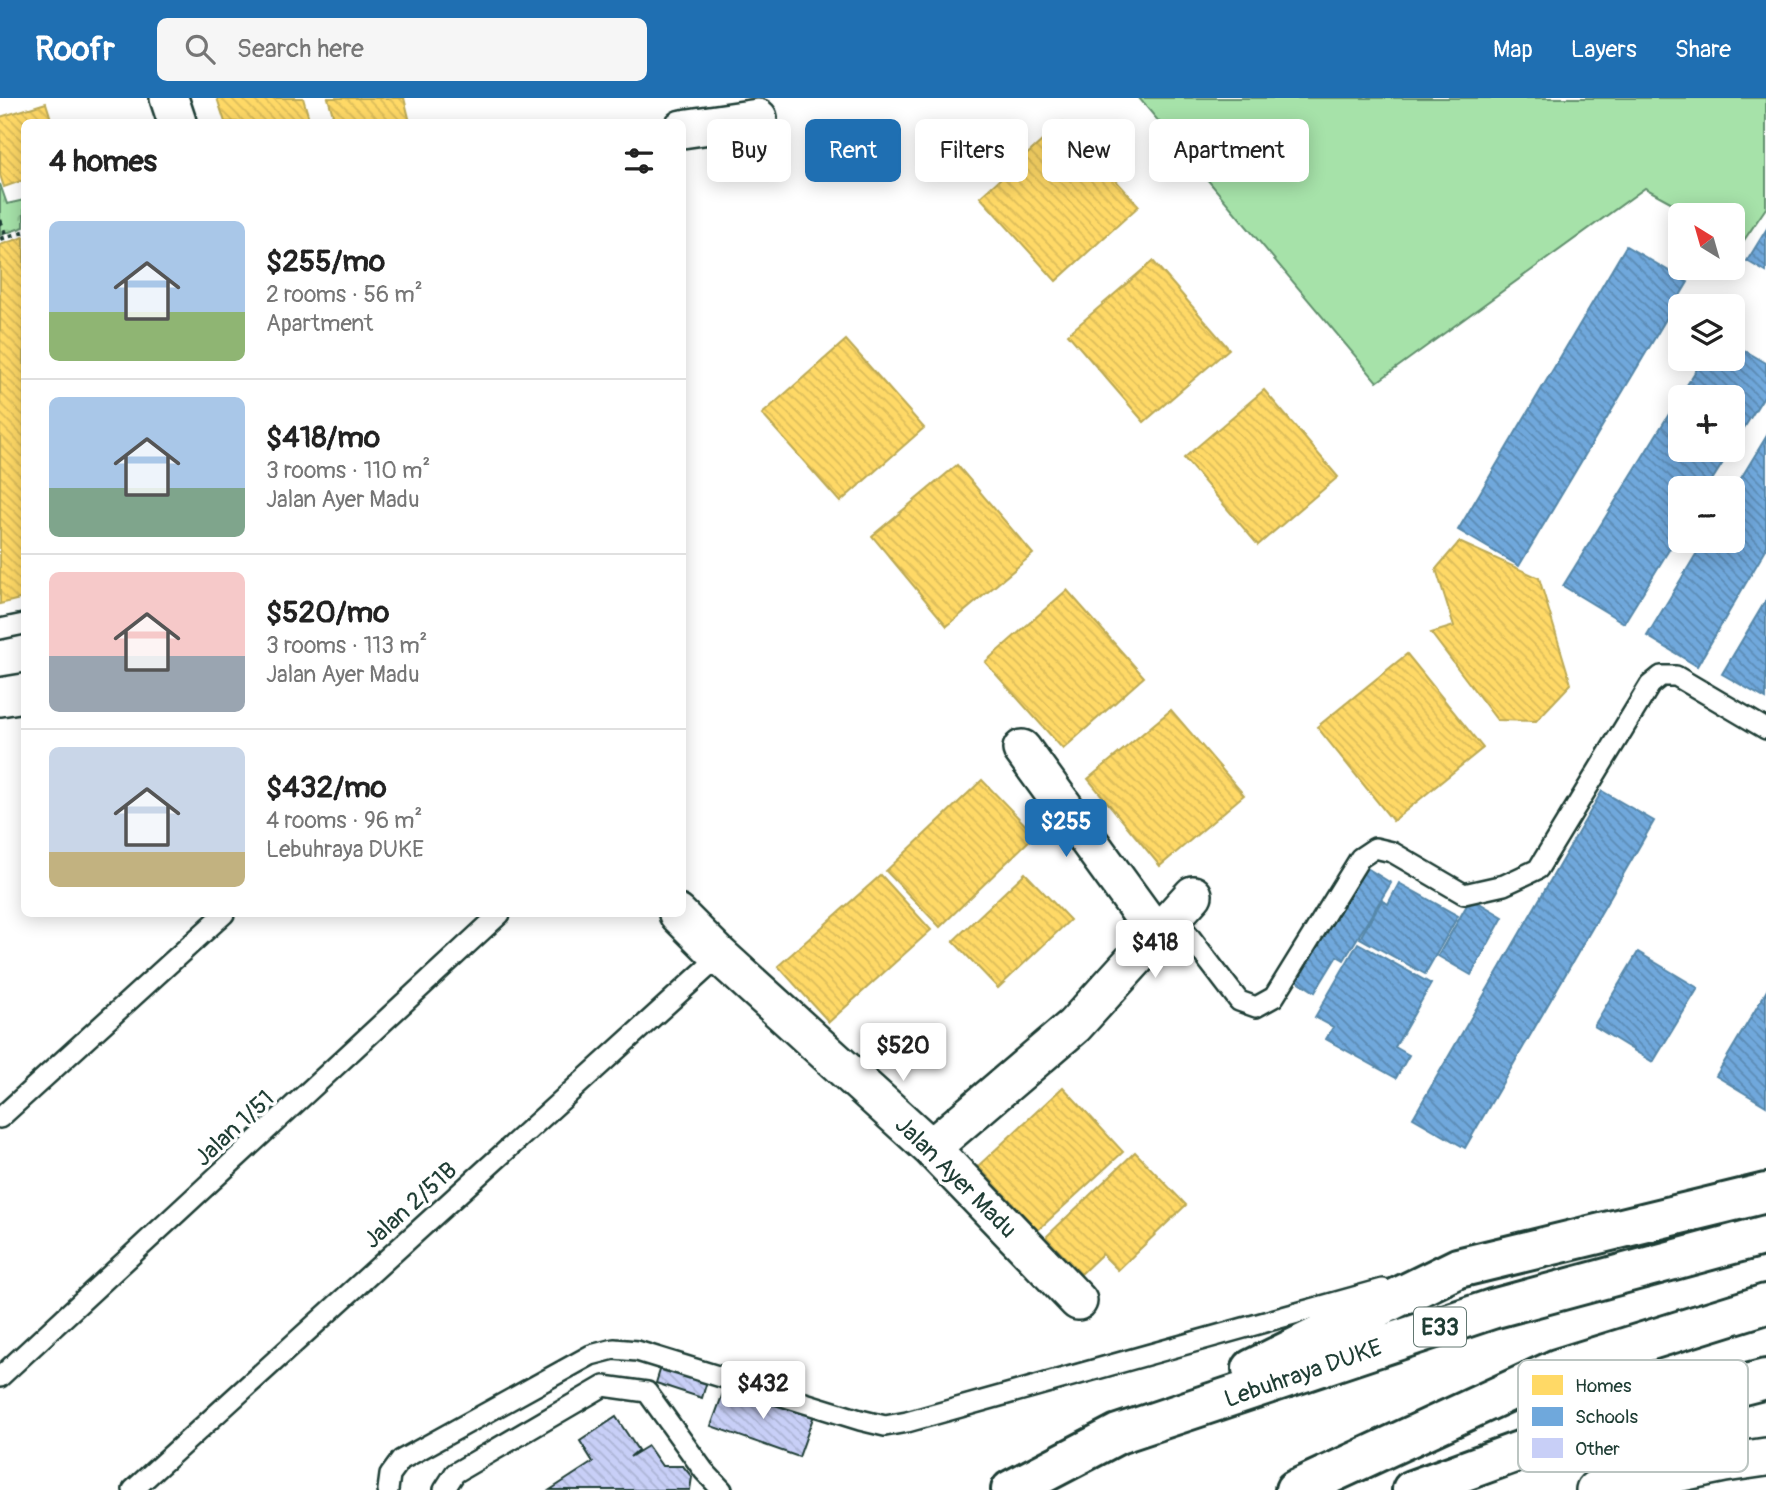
<!DOCTYPE html>
<meta charset="utf-8">
<style>
:root{--surface:#fff;--page:#f6f6f6;--text:#222;--muted:#767676;--line:#e0e0e0;--accent:#1f6fb2}
body{margin:0;font-family:Pangolin,sans-serif;background:var(--page);color:var(--text);height:100vh;display:flex;flex-direction:column;font-size:26px;white-space:nowrap}
*{box-sizing:border-box;margin:0}
p{font-size:23px;color:var(--muted)}
.icon{flex:none;width:38px;height:38px;fill:none;stroke:currentColor;stroke-width:2;stroke-linecap:round;stroke-linejoin:round}
.map{position:relative;flex:1;overflow:hidden}
.panel{position:absolute;left:21px;top:21px;width:665px;height:798px;display:flex;flex-direction:column;background:var(--surface);border-radius:10px;box-shadow:0 4px 18px #0003}
.panel>*{flex:none}
.guide{position:absolute;left:707px;top:21px;width:665px;height:63px;display:flex;gap:14px}
.needle{width:46px;rotate:323deg}
.buttons{position:absolute;left:1668px;top:105px;display:grid;gap:14px}
.buttons a{display:grid;place-items:center;width:77px;height:77px;border-radius:10px;background:var(--surface);box-shadow:0 4px 18px #0003;font-size:35px}
.price{position:absolute;translate:-50% -60px;padding:0 16px;border-radius:7px;background:#fff;color:#222;font-size:23px;line-height:46px;filter:drop-shadow(0 2px 4px #0008)}
.price::after{content:'';position:absolute;left:50%;top:42px;width:21px;height:16px;margin-left:-10px;background:inherit;clip-path:polygon(0 0,100% 0,50% 100%)}
.price.on{background:var(--accent);color:#fff}
ul{padding:0;list-style:none}
li{display:flex;align-items:center;gap:21px;height:175px;padding:0 28px}
li+li{border-top:2px solid var(--line)}
li span{display:grid;place-items:center;flex:none;width:196px;height:140px;border-radius:10px;color:#555}
li>.icon{margin-inline-start:auto}
span .icon{width:84px;height:84px;fill:#fffc;stroke-width:1}
li b{font-size:30px}
h2{display:flex;justify-content:space-between;align-items:center;height:84px;padding:0 28px;font-size:30px}
.tag{padding:0 24px;border-radius:10px;background:var(--surface);box-shadow:0 4px 18px #0003;font-size:24px;line-height:63px}
.tag.on{background:var(--accent);color:#fff}
header{display:flex;align-items:center;gap:42px;box-sizing:border-box;height:98px;padding:0 35px;background:var(--accent);color:#fff}
header strong{font-size:33px}
nav{display:flex;gap:38px;margin-inline-start:auto;font-size:24px}
.search{width:490px;height:63px;background:var(--page);display:flex;align-items:center;gap:18px;box-sizing:border-box;padding:0 24px;border-radius:10px;color:var(--muted);font-size:26px}
.map>svg:first-child{display:block}
</style>
<header>
<strong>Roofr</strong>
<div class="search"><svg class="icon" aria-label="search" viewBox="0 0 24 24"><circle cx="10" cy="10" r="6"/><path d="M15 15l6 6"/></svg>Search here</div>
<nav><a>Map</a><a>Layers</a><a>Share</a></nav>
</header>
<div class="map">
<svg width="1766" height="1392" viewBox="0 0 1766 1392">
<defs>
<pattern id="forest-crowns" width="20" height="18" patternUnits="userSpaceOnUse" patternTransform="scale(1.75)"><rect width="20" height="18" fill="#a6e2a9"/><path d="M2 6a3 3 0 1 1 6 0M12 15a3 3 0 1 1 6 0" fill="none" stroke="#8ec392"/></pattern>
<pattern id="homes-back-hatch" width="6" height="6" patternUnits="userSpaceOnUse" patternTransform="scale(1.75)"><rect width="6" height="6" fill="#ffd966"/><path d="M-1 5l2 2M0 0l6 6M5-1l2 2" fill="none" stroke="#dabb59"/></pattern>
<pattern id="schools-back-hatch" width="6" height="6" patternUnits="userSpaceOnUse" patternTransform="scale(1.75)"><rect width="6" height="6" fill="#6fa8dc"/><path d="M-1 5l2 2M0 0l6 6M5-1l2 2" fill="none" stroke="#5b8ab3"/></pattern>
<pattern id="building-back-hatch" width="6" height="6" patternUnits="userSpaceOnUse" patternTransform="scale(1.75)"><rect width="6" height="6" fill="#c8cff7"/><path d="M-1 5l2 2M0 0l6 6M5-1l2 2" fill="none" stroke="#abb3d4"/></pattern>
</defs>
<rect width="100%" height="100%" fill="#fff"/>
<filter id="ink" filterUnits="userSpaceOnUse"><feTurbulence type="fractalNoise" baseFrequency=".0143" numOctaves="2"/><feDisplacementMap in="SourceGraphic" scale="14" xChannelSelector="R" yChannelSelector="G"/><feConvolveMatrix kernelMatrix="1 2 1 2 8 2 1 2 1" color-interpolation-filters="sRGB"/></filter>
<g filter="url(#ink)">
<path fill="#a6e2a9" stroke="#62906e" stroke-width="2" d="M1139 0H1766V110L1742 145 1733 139 1732 117H1694L1645 90 1377 284Z"/>
<path fill="url(#forest-crowns)" stroke="#62906e" stroke-width="2" d="M0 86 7 106 24 102V129L0 137Z"/>
<path fill="url(#homes-back-hatch)" stroke="#bcaa57" stroke-width="2" d="M217 0H303L310 24H225Z
M328 0H404L410 24H335Z
M46 5 52 24H24V82L4 89 0 77V19Z
M1063 24 1139 108 1056 183 980 99Z
M24 139V500L0 506V147Z
M1153 163 1229 251 1144 324 1068 236Z
M846 242 924 330 840 404 762 316Z
M1264 292 1338 379 1258 447 1184 360Z
M957 367 1033 456 947 528 872 438Z
M1459 444 1539 480 1571 586 1536 623 1497 622 1431 535 1454 528 1436 471Z
M1067 492 1144 579 1063 651 985 564Z
M1407 556 1483 650 1393 723 1317 629Z
M1171 612 1244 697 1160 768 1088 681Z
M982 682 1035 737 940 829 886 773Z
M1025 775 1070 822 998 890 953 843Z
M881 777 931 832 829 924 778 868Z
M1063 989 1123 1054 1038 1132 978 1068Z
M1135 1054 1186 1107 1118 1172 1102 1156 1081 1176 1046 1139Z"/>
<path fill="url(#schools-back-hatch)" stroke="#5788aa" stroke-width="2" d="M1766 132V174L1747 163Z
M1626 148 1688 184 1519 468 1458 432Z
M1732 245 1766 265V295L1732 349V299H1680V352H1731L1707 390H1680V434L1624 525 1563 488 1703 261H1732Z
M1766 339V451L1697 568 1647 538 1704 443H1732V395Z
M1766 502V601L1722 576Z
M1602 693 1654 723 1465 1050 1413 1020Z
M1354 762 1391 785 1344 862 1337 858 1315 894 1284 874Z
M1399 785 1458 818 1425 876 1360 840 1382 802 1388 806Z
M1471 800 1503 819 1471 877 1438 858Z
M1358 845 1431 886 1395 949 1409 957 1396 980 1326 941 1333 929 1315 919Z
M1638 854 1698 890 1653 964 1594 928Z
M1766 894V1008L1716 978Z"/>
<path fill="url(#building-back-hatch)" stroke="#1f3d34" stroke-width="2" d="M661 1269 707 1283 702 1300 656 1285Z
M726 1287 814 1317 799 1359 711 1328Z
M616 1319 638 1352 630 1359 648 1348 662 1368H683L692 1379 690 1392H550L593 1364 580 1343Z"/>
<g fill="none" stroke-linecap="round" stroke-linejoin="round">
<defs>
<path id="service" d="M0 531 24 526
M1174 818 1239 903 1256 909 1274 899 1360 760 1375 750 1392 754 1464 796 1504 787 1538 771 1650 587 1661 578H1676L1766 631
M0 1020 224 816
M0 1279 500 816
M133 1392 720 858
M388 1392 390 1377 401 1362 591 1257 614 1251 637 1253 860 1322 885 1328 907 1324 1383 1191
M444 1392 455 1375 604 1288 647 1294 704 1373 722 1392"/>
<path id="minor" d="M169 0 177 24
M682 31 758 20
M0 599 24 595
M1022 651 1157 837
M678 816 720 858 931 1050 1078 1203
M931 1050 1074 928 1193 797
M1595 1392 1725 1365 1766 1359"/>
<path id="motorway" d="M1252 1271 1458 1170 1766 1095
M1011 1392 1118 1336 1492 1211 1766 1137
M1295 1392 1557 1271 1766 1206
M1412 1392 1602 1323 1766 1281"/>
</defs>
<use href="#service" stroke="#1f3d34" stroke-width="24"/>
<use href="#minor" stroke="#1f3d34" stroke-width="42"/>
<use href="#motorway" stroke="#1f3d34" stroke-width="44"/>
<path stroke="#1f3d34" stroke-width="4.5" stroke-dasharray="5 5" stroke-linecap="butt" d="M0 122 6 139
M0 141 24 134"/>
<use href="#service" stroke="#fff" stroke-width="19"/>
<use href="#minor" stroke="#fff" stroke-width="37"/>
<use href="#motorway" stroke="#fff" stroke-width="38"/>
</g>
</g>
<g text-anchor="middle" stroke-width="7" stroke-linejoin="round" paint-order="stroke">
<rect fill="#fff" stroke="#627771" stroke-width="2" x="1414" y="1209.5" width="52" height="39" rx="5"/>
<g font-size="23" font-weight="bold" fill="#1f3d34">
<text x="1440" y="1237">E33</text>
</g>
<g font-size="24" fill="#1f3d34" stroke="#fff">
<text transform="translate(234 1030) rotate(-43)" y="8">Jalan 1/51</text>
<text transform="translate(956 1079) rotate(45)" y="8">Jalan Ayer Madu</text>
<text transform="translate(410 1107) rotate(-42)" y="8">Jalan 2/51B</text>
<text transform="translate(1303 1275) rotate(-19)" y="8">Lebuhraya DUKE</text>
</g>
</g>
<rect x="1518" y="1262" width="230" height="112" rx="10" fill="#fff" stroke="#bcc5c2" stroke-width="2"/>
<rect x="1532" y="1277" width="31" height="20" fill="#ffd966"/>
<rect x="1532" y="1309" width="31" height="19" fill="#6fa8dc"/>
<rect x="1532" y="1340" width="31" height="20" fill="#c8cff7"/>
<g font-size="19" fill="#1f3d34">
<text x="1575" y="1294">Homes</text>
<text x="1575" y="1325">Schools</text>
<text x="1575" y="1357">Other</text>
</g>
</svg>
<div class="buttons">
<a><svg class="needle" viewBox="-14 -14 28 28"><path d="M0-13l5 13h-10z" fill="#e53935"/><path d="M0 13l5-13h-10z" fill="#767676"/></svg></a>
<a><svg class="icon" aria-label="layers" viewBox="0 0 24 24"><path d="M12 4l9 5-9 5-9-5zM3 14l9 5 9-5"/></svg></a>
<a>+</a>
<a>−</a>
</div>
<b class="price on" style="left:1066px;top:761px">$255</b>
<b class="price" style="left:1155px;top:882px">$418</b>
<b class="price" style="left:903px;top:985px">$520</b>
<b class="price" style="left:763px;top:1323px">$432</b>
<div class="guide">
<a class="tag">Buy</a>
<a class="tag on">Rent</a>
<a class="tag">Filters</a>
<a class="tag">New</a>
<a class="tag">Apartment</a>
</div>
<section class="panel">
<h2>4 homes<svg class="icon" aria-label="filters" viewBox="0 0 24 24"><path d="M4 7h16M4 17h16"/><circle cx="9" cy="7" r="2"/><circle cx="15" cy="17" r="2"/></svg></h2>
<ul>
<li><span style="background:linear-gradient(#a9c7e8 65%,#8fb573 0)"><svg class="icon" aria-label="home" viewBox="0 0 24 24"><path d="M3 11l9-7 9 7M6 9v11h12V9"/></svg></span><div><b>$255/mo</b><p>2 rooms · 56 m²</p><p>Apartment</p></div></li>
<li><span style="background:linear-gradient(#a9c7e8 65%,#7fa58c 0)"><svg class="icon" aria-label="home" viewBox="0 0 24 24"><path d="M3 11l9-7 9 7M6 9v11h12V9"/></svg></span><div><b>$418/mo</b><p>3 rooms · 110 m²</p><p>Jalan Ayer Madu</p></div></li>
<li><span style="background:linear-gradient(#f6c9c9 60%,#9aa5b1 0)"><svg class="icon" aria-label="home" viewBox="0 0 24 24"><path d="M3 11l9-7 9 7M6 9v11h12V9"/></svg></span><div><b>$520/mo</b><p>3 rooms · 113 m²</p><p>Jalan Ayer Madu</p></div></li>
<li><span style="background:linear-gradient(#c9d6e8 75%,#c2b280 0)"><svg class="icon" aria-label="home" viewBox="0 0 24 24"><path d="M3 11l9-7 9 7M6 9v11h12V9"/></svg></span><div><b>$432/mo</b><p>4 rooms · 96 m²</p><p>Lebuhraya DUKE</p></div></li>
</ul>
</section>
</div>
